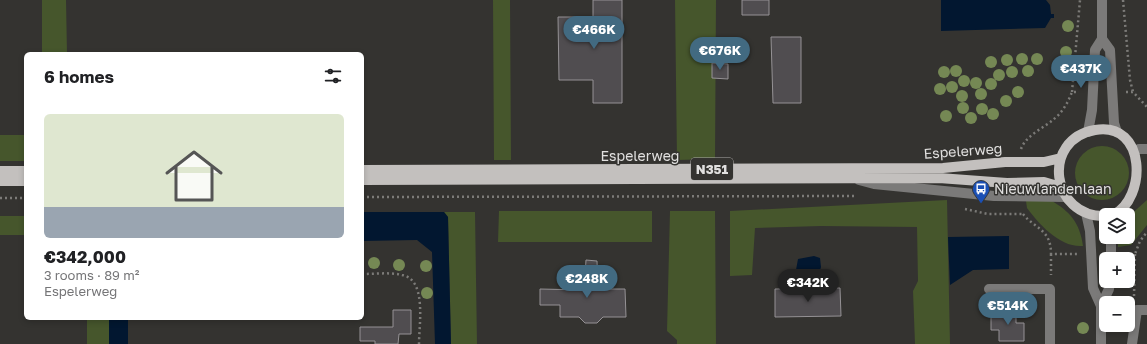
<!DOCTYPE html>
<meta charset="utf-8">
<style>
:root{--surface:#fff;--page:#f2f2f2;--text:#202124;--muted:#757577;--accent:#426a81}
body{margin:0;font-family:"Golos Text",sans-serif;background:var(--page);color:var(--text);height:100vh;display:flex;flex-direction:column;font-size:15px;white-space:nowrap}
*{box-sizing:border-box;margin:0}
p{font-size:13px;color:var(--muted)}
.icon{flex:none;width:22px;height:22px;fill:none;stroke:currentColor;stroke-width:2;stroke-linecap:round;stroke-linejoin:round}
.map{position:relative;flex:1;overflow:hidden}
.drawer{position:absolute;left:24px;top:52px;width:340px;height:268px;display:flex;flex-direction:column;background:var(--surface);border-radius:6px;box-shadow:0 2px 6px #0003}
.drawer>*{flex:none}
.tools{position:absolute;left:1099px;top:208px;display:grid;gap:8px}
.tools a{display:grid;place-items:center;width:36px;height:36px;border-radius:6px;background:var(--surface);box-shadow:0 2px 6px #0003;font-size:20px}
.price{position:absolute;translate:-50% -34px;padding:0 9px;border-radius:14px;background:var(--accent);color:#fff;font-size:13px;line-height:26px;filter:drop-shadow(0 1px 2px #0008)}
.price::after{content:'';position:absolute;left:50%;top:24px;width:12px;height:9px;margin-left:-6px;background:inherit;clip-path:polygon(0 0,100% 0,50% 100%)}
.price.selected{background:#222;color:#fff}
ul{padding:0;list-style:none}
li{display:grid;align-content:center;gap:8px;height:212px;padding:0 20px}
li span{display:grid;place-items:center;height:124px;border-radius:6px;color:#555}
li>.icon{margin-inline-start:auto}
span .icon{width:72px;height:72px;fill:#fffc;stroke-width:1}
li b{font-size:17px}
h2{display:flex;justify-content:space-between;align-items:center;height:48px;padding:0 20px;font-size:17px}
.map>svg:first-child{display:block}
</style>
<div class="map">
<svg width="1147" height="344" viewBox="0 0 1147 344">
<rect width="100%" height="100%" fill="#343330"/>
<path fill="#46562c" d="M42 0H66L67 54H42Z
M493 0H510L511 160H494Z
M675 0H716L715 159 677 160Z
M0 135H26V161H0Z
M1075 173a27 27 0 1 1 54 0a27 27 0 1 1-54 0Z
M947 200 950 344H915L913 291 918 281 917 227 821 226 755 228 752 275 730 276V211Z
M1050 200C1070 211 1080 223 1083 246 1060 248 1039 224 1027 208L1026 201Z
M1147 200V225L1131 245 1118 247V237H1128V217Z
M499 211H652V242H498Z
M670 211H715L716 344H677V340L667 331Z
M444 212H475L477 344H451L448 217Z
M0 216H26V235H0Z
M87 318H109V344H87Z"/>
<path fill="#021730" d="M941 0H1046L1050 5 1051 14H1054V18H1051L1045 28 941 31Z
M362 212H444L448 217 451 344H435L432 252 417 240 362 241Z
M1009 236V269L973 270 950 285 948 237Z
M814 256 820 258 821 267 819 274 800 272 796 270 798 259Z
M109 318H128V344H109Z"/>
<path fill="#504d50" stroke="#959295" d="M593 0H622V103H593V80H559L558 17H593Z
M742 0H769V15H742Z
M771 37H801V103H773Z
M712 63 728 64V79L712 78Z
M586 260 597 261 598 289H625L626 317H603L597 323H585L579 317H560V305H540V289L584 290Z
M840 288 841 316 775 317V289Z
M393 310H411V334H399L398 344H375V341H360V327H393Z
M991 312H1016V323H1024V341H999V330H991Z"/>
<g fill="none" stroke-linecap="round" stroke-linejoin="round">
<path stroke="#7c7b78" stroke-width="2.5" stroke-dasharray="2 3" stroke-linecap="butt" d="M1123 0 1130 80 1133 92
M1072 92 1080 0
M1126 92H1133L1147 107
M1021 149C1026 135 1044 128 1054 119 1063 112 1068 102 1072 92H1079
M362 197 857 196
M0 198H26
M965 209 988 214H1023
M1023 214C1035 229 1051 229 1051 254H1079
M1051 254V275
M1126 254H1135L1140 241 1147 232
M362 274C375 274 390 272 402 275 427 279 419 325 419 344
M1134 296 1135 254"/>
<path stroke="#7b7a79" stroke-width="10" d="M1102 39 1110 50 1114 123 1117 132
M1088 132 1092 110 1095 50 1102 39V0
M1139 149H1147
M859 180 874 184 994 196 1066 197
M1086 213 1090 231 1093 288 1101 306V344
M1111 237V259
M989 289H1050V344
M1101 306 1109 289 1110 281
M1132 344 1137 310H1147"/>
<path stroke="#c3c0be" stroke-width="10" d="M362 170 943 168 1005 162H1044L1061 158
M0 171H26
M362 180 939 178 1007 183 1044 182 1061 187
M0 181H26
M1106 216C1050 218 1041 139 1095 130 1147 121 1147 199 1113 215"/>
</g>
<g fill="#758854">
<circle cx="1068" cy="26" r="6"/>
<circle cx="1066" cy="52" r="6"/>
<circle cx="1022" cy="59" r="6"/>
<circle cx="1037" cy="59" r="6"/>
<circle cx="1007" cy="60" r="6"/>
<circle cx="991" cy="62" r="6"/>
<circle cx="956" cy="71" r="6"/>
<circle cx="1028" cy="71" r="6"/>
<circle cx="944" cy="72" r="6"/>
<circle cx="1012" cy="72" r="6"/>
<circle cx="999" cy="75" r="6"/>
<circle cx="964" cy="81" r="6"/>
<circle cx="976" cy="83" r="6"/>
<circle cx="991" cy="84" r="6"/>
<circle cx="952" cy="87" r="6"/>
<circle cx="940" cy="89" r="6"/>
<circle cx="1018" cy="92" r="6"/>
<circle cx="981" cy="94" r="6"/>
<circle cx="962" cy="96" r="6"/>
<circle cx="1006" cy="101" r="6"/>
<circle cx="963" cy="108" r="6"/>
<circle cx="982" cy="109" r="6"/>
<circle cx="993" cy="114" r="6"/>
<circle cx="946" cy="116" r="6"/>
<circle cx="971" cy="118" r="6"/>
<circle cx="374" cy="263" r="6"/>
<circle cx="399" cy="265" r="6"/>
<circle cx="426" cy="266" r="6"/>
<circle cx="427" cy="293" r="6"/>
<circle cx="1083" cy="328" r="6"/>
</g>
<defs>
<symbol id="bus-pin" viewBox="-11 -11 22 30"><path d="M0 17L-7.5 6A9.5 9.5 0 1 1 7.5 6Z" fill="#1a4fb4" stroke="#343330"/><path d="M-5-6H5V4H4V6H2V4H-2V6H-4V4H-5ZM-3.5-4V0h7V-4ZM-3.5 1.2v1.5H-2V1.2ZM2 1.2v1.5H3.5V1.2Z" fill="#fff"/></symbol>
</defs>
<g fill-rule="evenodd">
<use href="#bus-pin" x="971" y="179" width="20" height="27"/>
</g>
<g text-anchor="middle" stroke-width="3" stroke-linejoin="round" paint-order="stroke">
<rect fill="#343330" stroke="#adacaa" stroke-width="1" x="691" y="158" width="42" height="22" rx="3"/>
<g font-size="13" font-weight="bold" fill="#e1e0df">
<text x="712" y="174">N351</text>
</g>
<g font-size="14" fill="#e1e0df" stroke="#343330">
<text transform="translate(963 151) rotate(-4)" y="5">Espelerweg</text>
<text x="640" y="161">Espelerweg</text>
</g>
<g font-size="14" fill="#e1e0df" stroke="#343330" text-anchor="start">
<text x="994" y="194">Nieuwlandenlaan</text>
</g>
</g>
</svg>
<div class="tools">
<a><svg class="icon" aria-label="layers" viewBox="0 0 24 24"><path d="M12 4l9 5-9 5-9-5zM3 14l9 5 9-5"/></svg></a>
<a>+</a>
<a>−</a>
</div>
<b class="price" style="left:594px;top:50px">€466K</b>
<b class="price" style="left:720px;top:71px">€676K</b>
<b class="price" style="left:1081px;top:89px">€437K</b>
<b class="price" style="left:587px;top:299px">€248K</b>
<b class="price selected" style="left:808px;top:303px">€342K</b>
<b class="price" style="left:1008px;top:326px">€514K</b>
<section class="drawer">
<h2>6 homes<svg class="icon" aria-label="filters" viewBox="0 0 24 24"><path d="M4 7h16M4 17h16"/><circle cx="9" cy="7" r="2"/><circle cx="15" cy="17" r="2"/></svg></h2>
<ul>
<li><span style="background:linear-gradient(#dfe7d0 75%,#9aa5b1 0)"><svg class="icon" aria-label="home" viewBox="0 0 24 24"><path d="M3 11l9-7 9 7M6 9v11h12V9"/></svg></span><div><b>€342,000</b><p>3 rooms · 89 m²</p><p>Espelerweg</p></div></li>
</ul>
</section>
</div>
